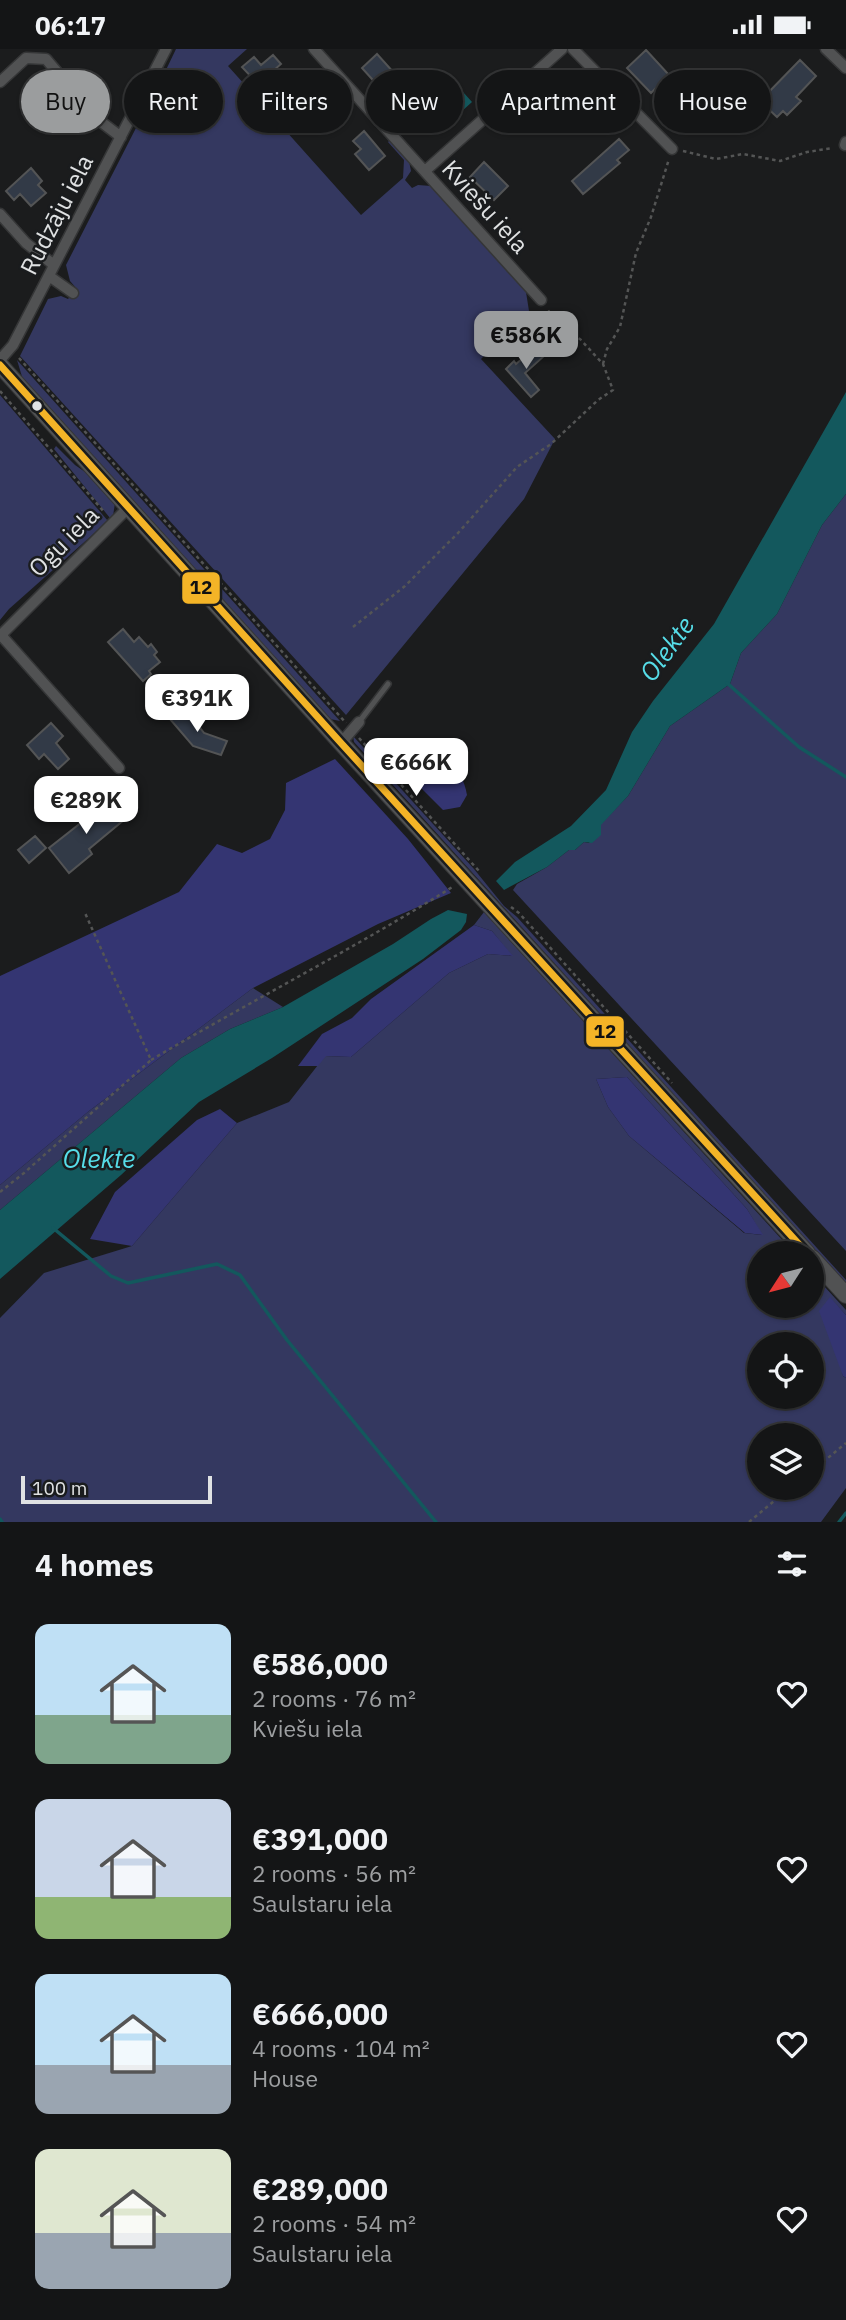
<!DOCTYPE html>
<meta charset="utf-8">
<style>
:root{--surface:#141516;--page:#1d1e1f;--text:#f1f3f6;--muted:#9d9fa1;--line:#333435;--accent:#9b9d9e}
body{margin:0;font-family:"IBM Plex Sans",sans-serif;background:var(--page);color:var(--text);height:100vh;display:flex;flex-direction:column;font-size:26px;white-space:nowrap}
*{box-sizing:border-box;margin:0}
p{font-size:23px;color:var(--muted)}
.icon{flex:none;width:38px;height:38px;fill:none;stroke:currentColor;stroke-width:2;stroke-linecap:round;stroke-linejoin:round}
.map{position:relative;height:1473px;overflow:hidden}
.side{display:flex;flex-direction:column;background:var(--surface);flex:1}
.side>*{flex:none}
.guide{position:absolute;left:21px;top:21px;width:805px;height:63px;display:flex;gap:14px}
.needle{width:46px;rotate:234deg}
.fabs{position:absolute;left:747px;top:1192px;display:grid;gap:14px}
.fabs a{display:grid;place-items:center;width:77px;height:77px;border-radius:50%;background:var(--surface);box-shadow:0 2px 5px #0004,0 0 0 2px var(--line);font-size:35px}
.scale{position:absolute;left:21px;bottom:18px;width:191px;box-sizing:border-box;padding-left:7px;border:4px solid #e0e2e3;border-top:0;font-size:19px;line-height:24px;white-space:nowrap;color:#e0e2e3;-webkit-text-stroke:5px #1a1c1e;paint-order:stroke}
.price{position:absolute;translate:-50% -60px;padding:0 16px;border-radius:14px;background:#fff;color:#222;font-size:23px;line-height:46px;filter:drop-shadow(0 2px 4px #0008)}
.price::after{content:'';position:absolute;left:50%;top:42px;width:21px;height:16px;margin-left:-10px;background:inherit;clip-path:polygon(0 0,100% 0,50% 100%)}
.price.current{background:var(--accent);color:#111}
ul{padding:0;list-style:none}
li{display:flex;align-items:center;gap:21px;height:175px;padding:0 35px}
li span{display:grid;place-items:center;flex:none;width:196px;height:140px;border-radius:14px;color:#555}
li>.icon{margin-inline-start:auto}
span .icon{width:84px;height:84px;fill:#fffc;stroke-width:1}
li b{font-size:30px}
h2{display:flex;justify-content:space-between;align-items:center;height:84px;padding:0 35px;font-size:30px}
.tag{padding:0 24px;border-radius:32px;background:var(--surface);box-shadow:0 2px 5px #0004,0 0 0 2px var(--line);font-size:24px;line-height:63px}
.tag.current{background:var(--accent);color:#111}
.status{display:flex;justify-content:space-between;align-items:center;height:49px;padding:0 35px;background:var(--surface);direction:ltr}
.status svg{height:19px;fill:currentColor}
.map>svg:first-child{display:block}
</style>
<div class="status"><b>06:17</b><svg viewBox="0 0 49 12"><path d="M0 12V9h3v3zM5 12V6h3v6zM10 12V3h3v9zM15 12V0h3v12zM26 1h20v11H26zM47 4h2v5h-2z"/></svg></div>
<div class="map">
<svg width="846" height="1473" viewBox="0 0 846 1473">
<rect width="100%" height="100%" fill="#1b1c1d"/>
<path fill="#343860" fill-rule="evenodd" d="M176 0H247L228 17 361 166 403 129 404 111 388 93 390 91 409 112 411 122 405 131 412 139 418 136 431 137 526 243 529 262 481 310 555 390 524 450 346 666 20 307 48 250 61 247 68 250 77 240 70 232 66 216 137 77 150 73 161 77 169 65 154 46Z
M17 311 340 672 330 670 23 331Z
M0 346 108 472 9 560 0 571Z
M56 397 75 416 91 427 115 454 113 467 110 469 54 400Z
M846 445V1202L513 841 517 835 547 818 569 801H575L584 793 589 794 600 776 628 747 670 677 730 635 741 604 777 565 822 476Z
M353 687 474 820 504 857 517 868 846 1231V1236L354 693Z
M484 863 794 1204H760V1256H812V1224L846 1261V1266L830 1249 843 1327 846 1329V1439L821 1473H0V1269L44 1224 132 1197 237 1074 289 1053 325 1007 351 1008 449 924 488 905 512 907 492 882 474 876ZM627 1028 747 1160 762 1186 744 1184 629 1087 608 1058 596 1030ZM760 1295H812V1348H760ZM760 1386H812V1438H760Z
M253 939 283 958 230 980 181 1009 0 1161V1136L89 1062Z"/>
<path fill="#343572" d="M441 707C456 717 464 728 467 746L460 758 443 761 420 738 413 724 432 709Z
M335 710 408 790 451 844 378 875 253 939 89 1062 0 1136V927L179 843 217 795 242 804 270 790 285 761 286 734Z
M474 876 492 882 513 907 488 905 449 924 351 1008 326 1007 318 1017H298L322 985 352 969 371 950Z
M627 1028 747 1160 763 1186 745 1184 629 1087 608 1058 596 1030Z
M220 1060 237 1074 132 1197 90 1190 115 1143 197 1071Z
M830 1248 846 1266V1329L843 1327 819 1262Z"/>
<path fill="#13585d" d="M446 24 472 53 451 72 425 43Z
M846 343V445L822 476 777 565 741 604 730 635 670 677 628 747 601 776V786L592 794 584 793 575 801H569L547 818 504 841 496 832 515 813 571 777 606 741 632 683 653 652 714 575Z
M448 861 467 865 466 873 461 881 423 910 272 1009 199 1053 121 1126 0 1230V1161L181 1009 230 980 283 958 393 895 431 870Z"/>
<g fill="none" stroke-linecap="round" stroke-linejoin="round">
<path stroke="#13585d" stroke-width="3.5" d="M727 634 799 698 846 728
M53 1179 111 1227 128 1234 217 1215 240 1226 287 1291 436 1473
M0 1470 2 1473
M839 1473 846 1464"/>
</g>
<path fill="#323a47" stroke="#535455" stroke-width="2" d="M646 1 669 26 651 44 627 19Z
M377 5 395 25 392 28 402 39 390 50 362 19Z
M273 6 281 15 258 35 242 18 254 8 261 16Z
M800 11 816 27 796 48 801 52 787 66 783 62 777 68 760 52Z
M316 45 322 52 326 48 337 61 338 64 322 77 310 63 307 67 300 59Z
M364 82 385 107 369 121 355 105 361 100 353 92Z
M619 90 629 101 617 111 620 114 583 145 572 132Z
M484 113 508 137 494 151 470 128Z
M31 119 42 132 38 136 46 144 31 157 20 145 14 151 6 142Z
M536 298 544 307 525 324 539 341 531 348 506 320 514 312 516 315Z
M123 580 134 593 139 588 148 598 151 595 157 603 154 606 160 613 149 622 151 625 143 632 108 593Z
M183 658 204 684 227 692 221 706 193 697 170 670Z
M51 674 63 687 56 694 69 710 58 720 44 705 39 710 27 696Z
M110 751 125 770 89 800 92 805 69 824 49 799Z
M35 787 46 799 29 814 18 801Z"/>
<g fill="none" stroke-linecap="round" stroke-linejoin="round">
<defs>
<path id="lane" d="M359 673 388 635"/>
<path id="street" d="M314 0 541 251
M573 0 672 100
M826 0 846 19
M0 33 26 9 46 10 96 69 121 88
M139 54 162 71
M845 96 846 93
M425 122 562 0
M0 165 26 194 54 216
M49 227 73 244
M0 311 13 296 166 0
M1 586 119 719
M0 587 128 459
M341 694 359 673"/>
<path id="secondary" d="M0 316 341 694 807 1204
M812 1209 846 1246"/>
</defs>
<use href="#lane" stroke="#353637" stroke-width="8"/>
<use href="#street" stroke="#353637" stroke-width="13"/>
<use href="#secondary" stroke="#353637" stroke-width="18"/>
<path stroke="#545555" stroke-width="2.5" stroke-dasharray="3.5 3.5" stroke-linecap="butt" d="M683 102 716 110 743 105 780 112 807 103 833 99
M19 309 346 674
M603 315 607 300 620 278 636 204 651 168 669 110
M0 342 105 464
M353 578 405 537 458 484 517 418 551 395 598 351 613 341 603 315 580 290 562 279 547 260
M359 689 479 822
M511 858 519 864 672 1034
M151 1011C251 952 355 899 454 837
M0 1143 24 1124 151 1011 85 864
M812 1422 846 1394
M749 1473 791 1438"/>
<use href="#lane" stroke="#515253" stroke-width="5"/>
<use href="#street" stroke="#515253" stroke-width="10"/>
<use href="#secondary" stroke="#515253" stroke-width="16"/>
<defs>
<path id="bus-1" d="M0 316 341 694 807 1204"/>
</defs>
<use href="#bus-1" stroke="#1a1c1e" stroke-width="12"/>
<use href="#bus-1" stroke="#f4b427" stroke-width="7"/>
</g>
<circle fill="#e0e2e3" stroke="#1a1c1e" stroke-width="2.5" cx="37" cy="357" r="6"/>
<g text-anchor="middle" stroke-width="5" stroke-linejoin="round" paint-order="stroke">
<g font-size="24" fill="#e0e2e3" stroke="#1a1c1e">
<text transform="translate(485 158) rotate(48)" y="8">Kviešu iela</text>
<text transform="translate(57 166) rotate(-63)" y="8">Rudzāju iela</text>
<text transform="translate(64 493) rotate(-45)" y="8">Ogu iela</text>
</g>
<g font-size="26" font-style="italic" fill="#56dde8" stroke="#1a1c1e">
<text transform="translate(667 600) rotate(-54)" y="9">Olekte</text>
<text x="99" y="1119">Olekte</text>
</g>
</g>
<g stroke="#1a1c1e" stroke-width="2.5">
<rect x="181" y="522" width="40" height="34" rx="7" fill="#f4b427"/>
<rect x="585" y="966" width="40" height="33" rx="7" fill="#f4b427"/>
</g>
<g font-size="19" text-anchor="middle" font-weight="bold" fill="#111">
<text x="201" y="545">12</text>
<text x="605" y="989">12</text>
</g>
</svg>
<div class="fabs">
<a><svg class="needle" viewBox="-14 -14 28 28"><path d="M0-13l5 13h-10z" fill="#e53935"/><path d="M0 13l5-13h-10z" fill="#9d9fa1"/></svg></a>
<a><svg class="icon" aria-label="locate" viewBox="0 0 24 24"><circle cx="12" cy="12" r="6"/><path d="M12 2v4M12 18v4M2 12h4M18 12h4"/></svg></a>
<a><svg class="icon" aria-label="layers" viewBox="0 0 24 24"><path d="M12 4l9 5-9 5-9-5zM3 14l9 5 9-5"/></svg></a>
</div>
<div class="scale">100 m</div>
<b class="price current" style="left:526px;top:322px">€586K</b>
<b class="price" style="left:197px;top:685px">€391K</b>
<b class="price" style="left:416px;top:749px">€666K</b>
<b class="price" style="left:86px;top:787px">€289K</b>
<div class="guide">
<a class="tag current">Buy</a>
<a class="tag">Rent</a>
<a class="tag">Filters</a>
<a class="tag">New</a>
<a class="tag">Apartment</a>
<a class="tag">House</a>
</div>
</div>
<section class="side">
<h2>4 homes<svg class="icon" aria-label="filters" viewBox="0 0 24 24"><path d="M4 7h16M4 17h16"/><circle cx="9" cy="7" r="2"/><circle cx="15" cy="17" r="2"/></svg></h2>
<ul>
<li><span style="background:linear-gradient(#bfe0f5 65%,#7fa58c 0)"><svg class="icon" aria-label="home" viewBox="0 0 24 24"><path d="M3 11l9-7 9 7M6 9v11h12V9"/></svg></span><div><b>€586,000</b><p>2 rooms · 76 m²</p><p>Kviešu iela</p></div><svg class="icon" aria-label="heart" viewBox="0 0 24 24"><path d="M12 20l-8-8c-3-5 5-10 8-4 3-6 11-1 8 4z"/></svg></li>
<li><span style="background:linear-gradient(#c9d6e8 70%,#8fb573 0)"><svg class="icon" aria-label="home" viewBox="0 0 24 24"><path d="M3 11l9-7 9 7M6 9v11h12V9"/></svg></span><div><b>€391,000</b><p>2 rooms · 56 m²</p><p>Saulstaru iela</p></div><svg class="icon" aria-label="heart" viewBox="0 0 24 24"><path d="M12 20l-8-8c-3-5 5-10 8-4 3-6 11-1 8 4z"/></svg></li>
<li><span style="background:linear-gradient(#bfe0f5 65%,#9aa5b1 0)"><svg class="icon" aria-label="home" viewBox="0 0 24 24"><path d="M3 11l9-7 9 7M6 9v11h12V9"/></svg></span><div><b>€666,000</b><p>4 rooms · 104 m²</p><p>House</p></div><svg class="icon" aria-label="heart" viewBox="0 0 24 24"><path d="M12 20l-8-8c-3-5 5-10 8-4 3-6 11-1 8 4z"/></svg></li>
<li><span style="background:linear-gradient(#dfe7d0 60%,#9aa5b1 0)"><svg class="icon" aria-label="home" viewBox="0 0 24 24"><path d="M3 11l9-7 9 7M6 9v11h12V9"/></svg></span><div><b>€289,000</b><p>2 rooms · 54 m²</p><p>Saulstaru iela</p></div><svg class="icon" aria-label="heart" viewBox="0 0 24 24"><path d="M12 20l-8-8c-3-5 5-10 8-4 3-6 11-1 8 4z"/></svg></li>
</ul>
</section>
